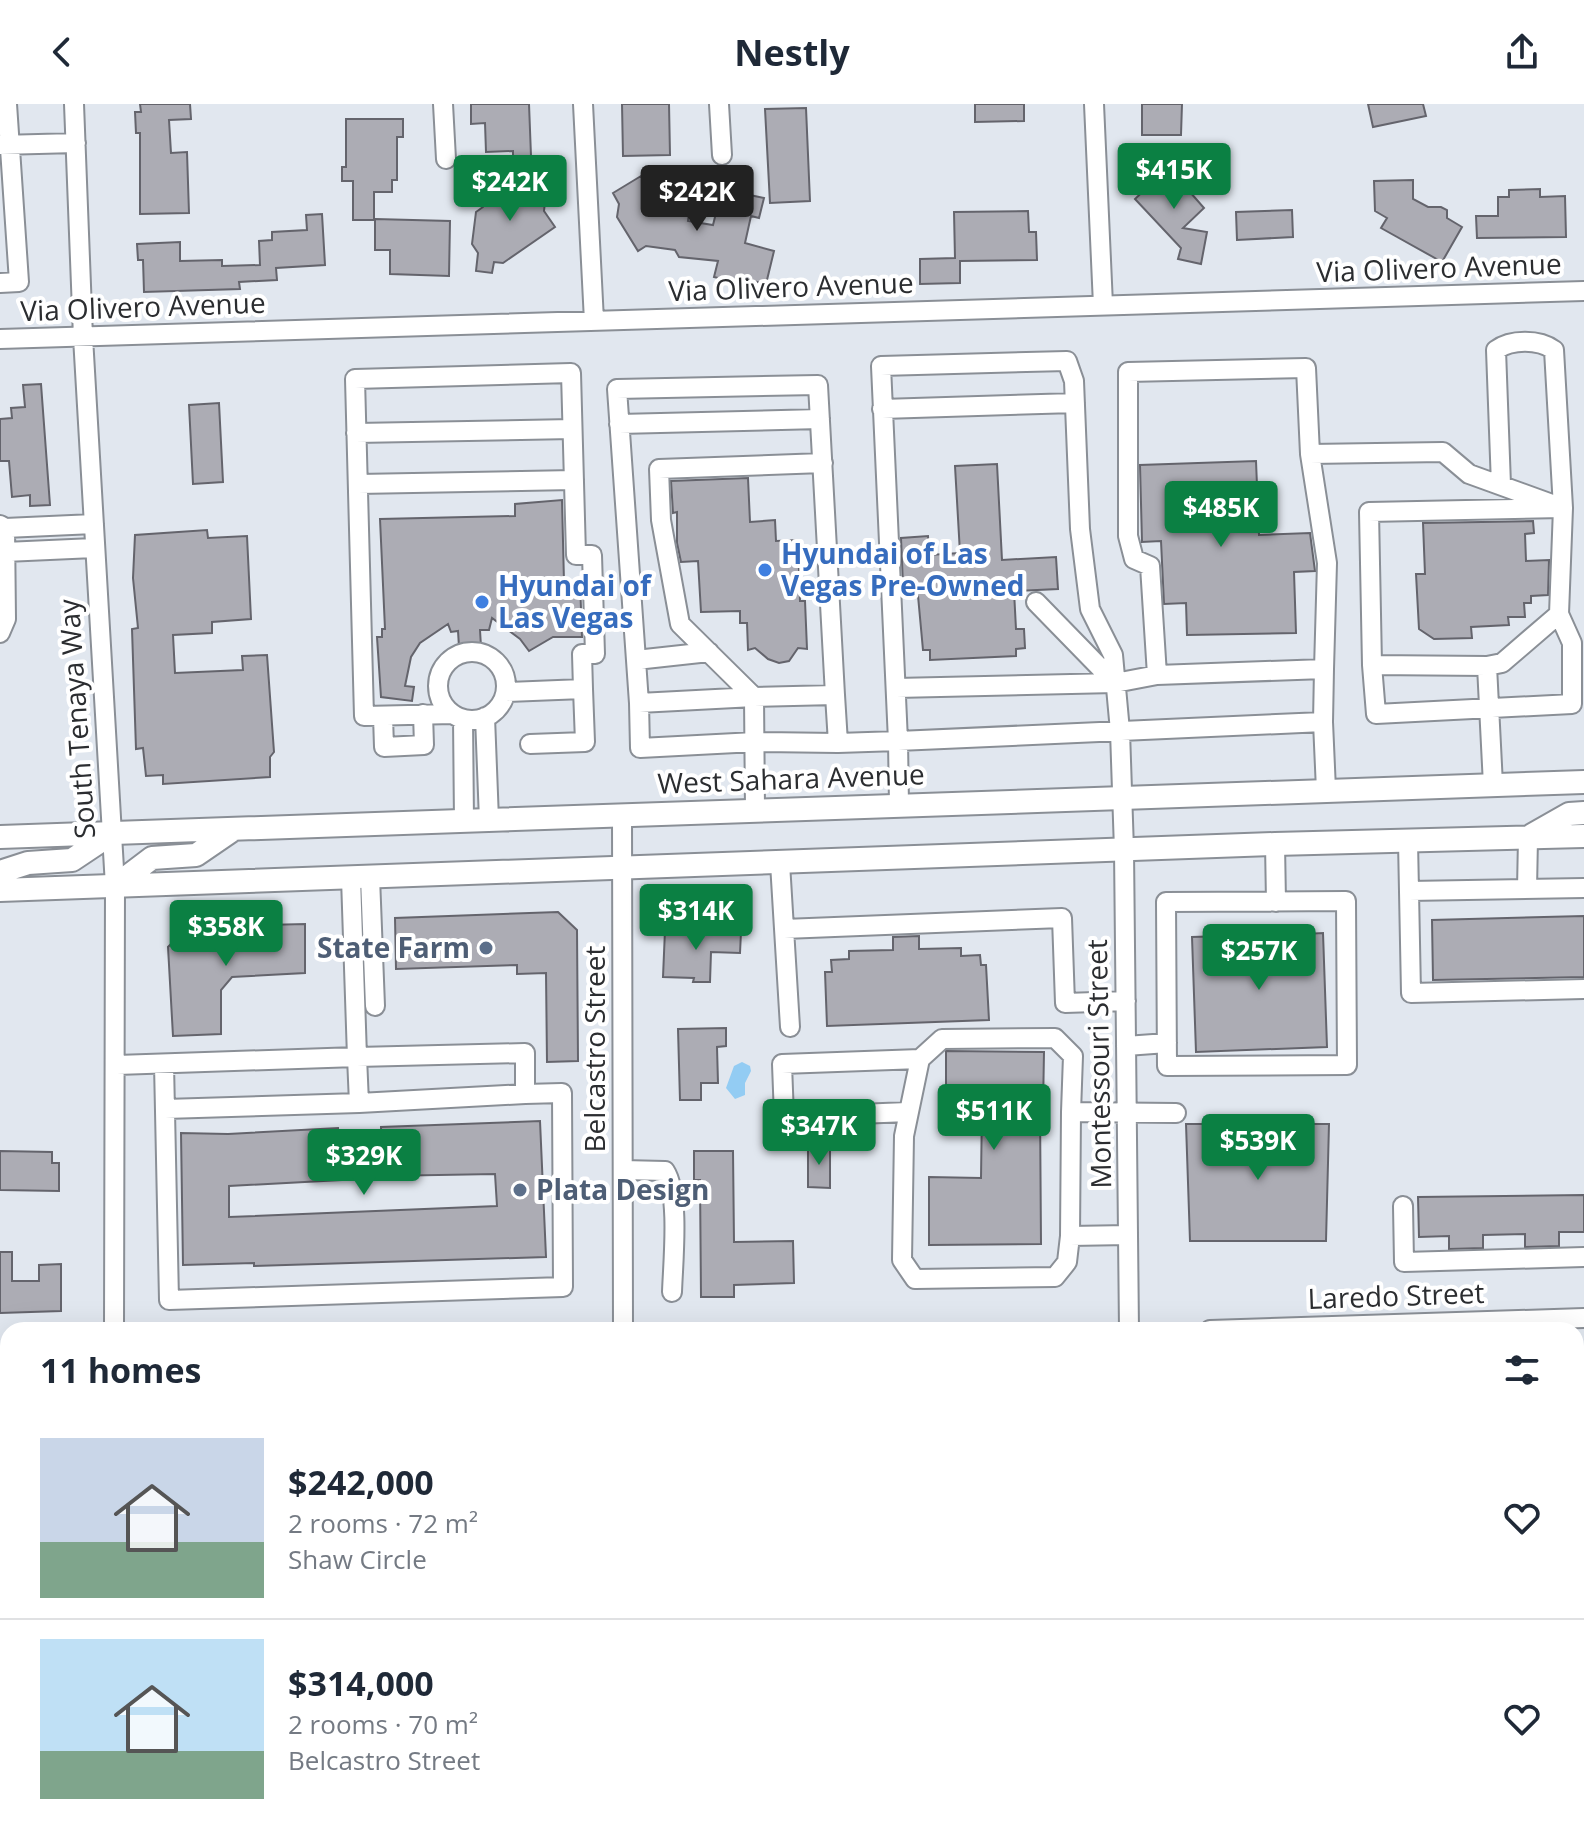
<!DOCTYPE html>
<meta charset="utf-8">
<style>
:root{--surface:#fff;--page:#f2f2f3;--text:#1f2937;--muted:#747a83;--line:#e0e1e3;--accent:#0b8043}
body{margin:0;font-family:"Open Sans",sans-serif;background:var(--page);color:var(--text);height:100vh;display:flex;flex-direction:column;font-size:30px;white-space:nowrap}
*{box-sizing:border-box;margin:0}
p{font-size:26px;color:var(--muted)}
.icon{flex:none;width:44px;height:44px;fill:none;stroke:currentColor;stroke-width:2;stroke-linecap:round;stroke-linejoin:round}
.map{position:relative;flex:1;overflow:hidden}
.sheet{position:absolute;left:0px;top:1218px;width:1584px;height:512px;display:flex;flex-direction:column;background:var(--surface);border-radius:24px 24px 0 0;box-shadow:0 8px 32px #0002}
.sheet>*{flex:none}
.price{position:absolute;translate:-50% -68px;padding:0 18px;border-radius:8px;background:var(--accent);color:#fff;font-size:26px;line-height:52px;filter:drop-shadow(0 2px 4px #0008)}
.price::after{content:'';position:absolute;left:50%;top:48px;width:24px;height:18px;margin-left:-12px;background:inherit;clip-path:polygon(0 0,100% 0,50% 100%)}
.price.active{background:#222;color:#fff}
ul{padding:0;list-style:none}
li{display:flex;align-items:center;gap:24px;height:200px;padding:0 40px}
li+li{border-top:2px solid var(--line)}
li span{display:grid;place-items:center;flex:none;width:224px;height:160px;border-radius:0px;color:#555}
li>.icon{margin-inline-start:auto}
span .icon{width:96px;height:96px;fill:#fffc;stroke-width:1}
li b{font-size:34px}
h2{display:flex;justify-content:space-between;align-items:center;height:96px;padding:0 40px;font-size:34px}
header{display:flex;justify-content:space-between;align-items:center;height:104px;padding:0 40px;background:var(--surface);font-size:36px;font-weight:700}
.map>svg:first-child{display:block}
</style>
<header><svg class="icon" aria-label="back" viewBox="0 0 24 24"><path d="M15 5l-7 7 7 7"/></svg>Nestly<svg class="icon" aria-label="share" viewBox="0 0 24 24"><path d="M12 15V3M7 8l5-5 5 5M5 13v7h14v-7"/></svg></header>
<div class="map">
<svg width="1584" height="1730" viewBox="0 0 1584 1730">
<rect width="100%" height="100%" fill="#e1e7ef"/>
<path fill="#93ccf3" d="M742 958 750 962 751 967 745 979V991L735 995 726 984 734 962Z"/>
<path fill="#acacb4" stroke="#64646c" stroke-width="2" d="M140 0H190L191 15 169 16 171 49 187 48 189 109 140 110V29H136L135 8H141Z
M471 0H529L531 52 513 53V47L486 48 485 19 471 20Z
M622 0H669L670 51 623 52Z
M975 0H1024V17L975 18Z
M1142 0H1182L1181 31H1142Z
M1368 0H1423L1426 12 1373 23Z
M806 4 810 97 770 99 765 5Z
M346 15H403V33H397V76H392V88H374V116H353V77H342V63H346Z
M1161 55 1204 104 1183 124 1207 128 1201 160 1178 155 1181 144 1135 95 1153 78 1146 70Z
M641 72 661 105 689 108 688 117 713 121 719 97 742 103 745 90 764 94 759 114 751 112 745 139 774 147 766 180 744 175 743 180 714 173 718 157 679 153 675 146 646 142 638 147 617 113 619 100 613 89Z
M519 76 547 80 544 107 555 123 503 159 494 158 492 169 476 167 478 149 472 140 476 108 483 103 484 99Z
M1413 76V95L1428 103H1441L1447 106V114L1462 123 1442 158 1381 124 1387 114 1375 107 1374 77Z
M1540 85V93L1565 92 1566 133 1477 134 1476 112H1498V93H1509V86Z
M1292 106 1293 133 1237 136 1236 108Z
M1028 107 1029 128H1036L1037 156 960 157V179L920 180V155L955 154 954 108Z
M322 110 325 161 276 164 277 176 239 178 240 185 144 188 143 156H138L137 140 180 138V157L222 156V162L260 161 259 137 272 136V128L307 126 306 111Z
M375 115 450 117 449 172 390 170V146H375Z
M41 280 50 401 30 402V391L12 393 9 357H0V315L12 314 11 304 25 303 23 281Z
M219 299 223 378 193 380 189 301Z
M1256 357 1259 431 1310 429 1315 467 1294 468 1296 529 1187 531 1186 499 1164 500 1161 437 1142 438 1140 361Z
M997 360 1002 456 1056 453 1058 485 1014 487 1016 525H1024L1025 544 1016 545V552L930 556V546H923L917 481H903L901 434 928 432 929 451 960 449 955 362Z
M748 374 750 418 775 416 776 437 798 436 800 497H805L807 545 798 544 789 557 779 559 768 555 755 544 748 546 747 519H740V507L701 508 698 457 681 458 677 439V408L673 409 671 377Z
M562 396 564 478 580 477 582 533H553L529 547 520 535 492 514 489 526H480L481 543H459L458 527 451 528 448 520 420 539 411 553 405 582 414 583 412 597 381 593 377 533H382V525H385L380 415 515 412V400Z
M1533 417 1534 429 1525 430 1526 457 1549 456 1548 491 1531 492V499H1524L1525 513H1508L1509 521 1471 523 1472 534 1434 535 1419 525 1416 470H1425L1423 419Z
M207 426 208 434 247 432 251 515 212 518V529L173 531 175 569 243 566 242 552 267 551 274 648 270 653V673L163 680V671L146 672 143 644 136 645 132 525 138 524 133 474 135 431Z
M558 808 577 826 578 957 547 958 546 869 517 870V861L396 865 395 814Z
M1584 812V873L1433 876 1432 816Z
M305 820V869L232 873 221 886V930L173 932 168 843 188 823Z
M1266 824 1267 832 1323 829 1327 943 1196 948 1192 833 1225 832V829L1247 828V825Z
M665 826 741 828 740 849 711 848 710 878H693L694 874 663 873Z
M919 832V845L961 844V852L980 851 981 861H986L989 916 827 922 825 868H832L831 856 849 855V847L893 846V833Z
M726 924V942L717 943 718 979H701V996H680L678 925Z
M946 947 1044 948 1043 1004H1040L1041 1140 929 1141V1073L981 1074 982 1003H946Z
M1250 1015H1265V1020H1329L1326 1137H1190L1186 1020H1250Z
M540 1017 546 1153 254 1162V1159L183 1161 181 1029 228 1030 338 1024 341 1076 229 1082V1113L497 1102 495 1070 382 1072 381 1023Z
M808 1042H830V1084L808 1083Z
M0 1047 52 1048V1059H59V1087L0 1086Z
M694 1047H733L734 1138 793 1137 794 1179 734 1181V1193H701L700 1076H694Z
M1584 1091V1128H1559V1142L1525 1143V1130L1483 1131V1144L1449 1145V1132L1419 1133 1418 1093Z
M0 1148H12V1177H39V1161L61 1160V1207L0 1209Z"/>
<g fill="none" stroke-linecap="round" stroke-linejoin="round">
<defs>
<path id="minor" d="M74 0 83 233 115 782 114 1226
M443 0 446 55
M583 0 594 217
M719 0 722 51
M1094 0 1103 201
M0 41 76 39
M0 179 19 178 7 0
M0 235 1584 187
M882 305 1075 299
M619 320 820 315
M356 329 572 325
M1310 350 1443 348 1469 370 1563 404 1559 510 1502 559 1487 562 1493 681
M358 380 574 376
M0 421 5 424 94 420
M5 448 94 444
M1036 498 1115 579
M0 529 6 515 5 424
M438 582a34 34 0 1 1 68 0a34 34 0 1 1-68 0Z
M636 556 709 548
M1372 561 1376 610 1572 600V539L1559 510
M1487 562 1372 561 1369 408 1563 404 1554 246C1539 235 1511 235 1496 246L1501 381
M896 584 1115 579 1157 571 1324 565 1327 459 1310 350 1306 264 1128 268V432L1134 455 1150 462 1157 571
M506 588 583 585 585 638 530 640
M639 599 640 644 755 638 838 639 835 591
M453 610 364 612 355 275 571 269 576 451H592L595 550H582L583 585
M383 612 384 643 424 641 423 610
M485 613 489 716
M463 615 464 717
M1323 618 1324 565
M838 639 898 637 899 701
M755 706 754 593 639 599 617 285 818 281 835 591 754 593 680 520 661 416 659 365 823 359
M622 711 623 1226
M1408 737 1411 889 1584 885
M1275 740 1276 798
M780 759 790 923
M370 773 375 902
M1527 785 1528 734
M1409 787 1584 784
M1346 797 1347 961 1167 962 1166 798Z
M784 825 1062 814 1065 899 1126 897
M1126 942 1167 939
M164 960 169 1196 563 1183 562 989 525 990V949L357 953 359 999
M117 961 357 953 351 774
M165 1005 359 999 525 990
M908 1008 784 1013 782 960 920 955
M623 1066 665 1067C680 1090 673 1158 672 1188
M1403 1102 1404 1158 1584 1153
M1128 1131 1070 1132 1071 1008 1176 1009
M1070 1132 1067 1158 1055 1173 915 1175 902 1156 904 1032 920 955 942 935 1055 934 1073 952 1071 1008
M1129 1226 1124 746 1120 627 1113 551 1090 505 1080 425 1074 277 1067 257 881 262 898 637 1323 618 1326 686
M1210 1226 1584 1214
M0 1267H8
M113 1730V1722
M620 1730V1722
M1128 1730V1722
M1353 1730 1584 1723"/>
<path id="major" d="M1532 731 1569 710 1584 709
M0 733 1584 678
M0 768 28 759 72 756 111 730
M115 782 152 754 196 751 234 725
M0 786 1275 740 1584 732"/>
</defs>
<use href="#minor" stroke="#8a8f96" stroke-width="22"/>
<use href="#major" stroke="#8a8f96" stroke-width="26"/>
<use href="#minor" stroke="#fff" stroke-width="18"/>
<use href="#major" stroke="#fff" stroke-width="22"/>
</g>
<g fill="#3f7fe0" stroke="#fff" stroke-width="3">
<circle cx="765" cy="466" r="8"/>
<circle cx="482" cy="498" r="8"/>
</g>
<g fill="#5c6f8a" stroke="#fff" stroke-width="3">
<circle cx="486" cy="844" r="8"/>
<circle cx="520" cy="1086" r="8"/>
</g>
<g text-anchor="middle" stroke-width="8" stroke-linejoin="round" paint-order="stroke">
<g font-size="28" fill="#2b2d30" stroke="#fff">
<text transform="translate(1439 164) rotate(-2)" y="10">Via Olivero Avenue</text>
<text transform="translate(791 183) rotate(-2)" y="10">Via Olivero Avenue</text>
<text transform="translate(143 203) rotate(-2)" y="10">Via Olivero Avenue</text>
<text transform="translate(77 615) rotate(-94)" y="10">South Tenaya Way</text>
<text transform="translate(791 675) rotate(-2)" y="10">West Sahara Avenue</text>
<text transform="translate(595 945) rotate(-90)" y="10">Belcastro Street</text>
<text transform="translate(1099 960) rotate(-91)" y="10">Montessouri Street</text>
<text transform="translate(1396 1192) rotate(-2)" y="10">Laredo Street</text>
</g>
<g font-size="28" font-weight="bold" fill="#366cbe" stroke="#fff" text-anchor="start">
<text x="781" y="460">Hyundai of Las<tspan x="781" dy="32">Vegas Pre-Owned</tspan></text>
<text x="498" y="492">Hyundai of<tspan x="498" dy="32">Las Vegas</tspan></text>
</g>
<g font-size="28" font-weight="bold" fill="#4e5e75" stroke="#fff" text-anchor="end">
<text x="470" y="854">State Farm</text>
<text x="536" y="1096" text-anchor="start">Plata Design</text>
</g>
</g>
</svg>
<b class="price" style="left:1174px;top:107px">$415K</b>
<b class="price" style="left:510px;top:119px">$242K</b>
<b class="price active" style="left:697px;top:129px">$242K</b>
<b class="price" style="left:1221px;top:445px">$485K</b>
<b class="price" style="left:696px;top:848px">$314K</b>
<b class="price" style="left:226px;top:864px">$358K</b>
<b class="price" style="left:1259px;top:888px">$257K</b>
<b class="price" style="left:994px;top:1048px">$511K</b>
<b class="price" style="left:819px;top:1063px">$347K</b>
<b class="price" style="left:1258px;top:1078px">$539K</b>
<b class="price" style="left:364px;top:1093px">$329K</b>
<section class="sheet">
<h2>11 homes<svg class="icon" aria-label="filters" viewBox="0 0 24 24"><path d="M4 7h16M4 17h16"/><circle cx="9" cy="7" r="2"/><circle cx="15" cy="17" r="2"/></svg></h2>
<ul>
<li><span style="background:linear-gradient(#c9d6e8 65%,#7fa58c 0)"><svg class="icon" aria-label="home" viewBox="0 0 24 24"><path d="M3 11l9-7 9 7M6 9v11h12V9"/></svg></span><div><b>$242,000</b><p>2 rooms · 72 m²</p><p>Shaw Circle</p></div><svg class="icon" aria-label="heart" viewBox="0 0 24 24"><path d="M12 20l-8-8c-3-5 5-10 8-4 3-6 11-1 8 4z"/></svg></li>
<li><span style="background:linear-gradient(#bfe0f5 70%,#7fa58c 0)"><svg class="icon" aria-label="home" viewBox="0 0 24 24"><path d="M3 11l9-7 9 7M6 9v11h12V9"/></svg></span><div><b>$314,000</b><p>2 rooms · 70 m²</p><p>Belcastro Street</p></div><svg class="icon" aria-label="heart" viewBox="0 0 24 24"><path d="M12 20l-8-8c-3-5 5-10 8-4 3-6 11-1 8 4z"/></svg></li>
</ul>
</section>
</div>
